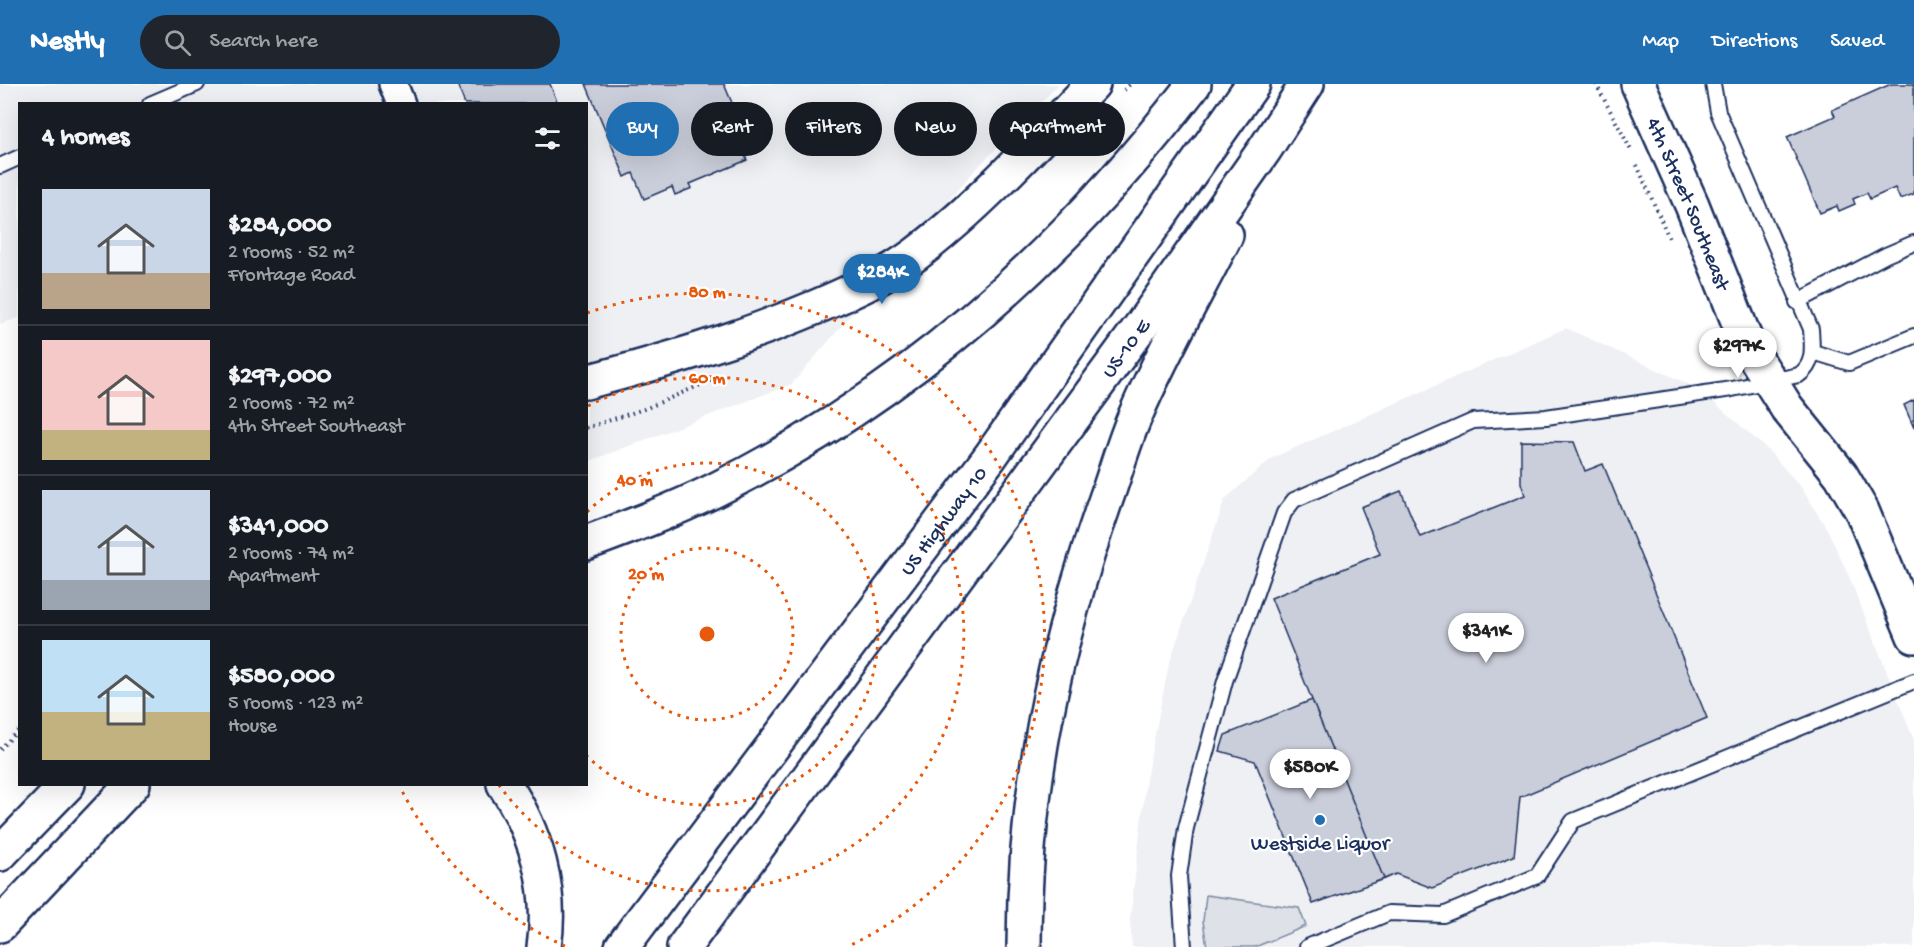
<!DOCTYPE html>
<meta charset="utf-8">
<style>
:root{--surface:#171b24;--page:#20242c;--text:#f1f3f6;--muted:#9ea1a6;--line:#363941;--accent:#1f6fb2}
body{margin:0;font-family:"Gochi Hand",sans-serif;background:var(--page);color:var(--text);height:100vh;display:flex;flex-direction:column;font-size:22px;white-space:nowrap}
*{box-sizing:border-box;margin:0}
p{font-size:20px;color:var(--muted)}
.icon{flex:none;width:33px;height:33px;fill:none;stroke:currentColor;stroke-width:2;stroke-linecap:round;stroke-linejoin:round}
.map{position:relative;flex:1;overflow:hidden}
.drawer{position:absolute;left:18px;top:18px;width:570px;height:684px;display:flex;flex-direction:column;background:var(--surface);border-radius:0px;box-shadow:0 6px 24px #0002}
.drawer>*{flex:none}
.guide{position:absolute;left:606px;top:18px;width:570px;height:54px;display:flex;gap:12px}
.price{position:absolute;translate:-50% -51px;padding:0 14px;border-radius:21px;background:#fff;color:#222;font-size:20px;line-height:39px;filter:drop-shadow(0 2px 3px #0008)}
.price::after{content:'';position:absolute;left:50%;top:36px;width:18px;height:14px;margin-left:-9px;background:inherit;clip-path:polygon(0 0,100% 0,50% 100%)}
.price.current{background:var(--accent);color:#fff}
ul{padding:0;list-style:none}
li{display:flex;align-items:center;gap:18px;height:150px;padding:0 24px}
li+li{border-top:2px solid var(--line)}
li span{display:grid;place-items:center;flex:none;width:168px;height:120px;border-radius:0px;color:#555}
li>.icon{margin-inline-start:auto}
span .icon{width:72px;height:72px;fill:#fffc;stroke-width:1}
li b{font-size:26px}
h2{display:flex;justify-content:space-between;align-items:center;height:72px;padding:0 24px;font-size:26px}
.pill{padding:0 21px;border-radius:27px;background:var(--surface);box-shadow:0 6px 24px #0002;font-size:21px;line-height:54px}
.pill.current{background:var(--accent);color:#fff}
header{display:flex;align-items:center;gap:36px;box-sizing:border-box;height:84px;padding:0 30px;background:var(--accent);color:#fff}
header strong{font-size:28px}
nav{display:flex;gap:33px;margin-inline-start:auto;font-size:21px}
.search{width:420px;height:54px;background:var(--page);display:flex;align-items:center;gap:15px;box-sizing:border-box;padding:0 21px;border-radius:33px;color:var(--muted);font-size:22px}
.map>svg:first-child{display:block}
</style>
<header>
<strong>Nestly</strong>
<div class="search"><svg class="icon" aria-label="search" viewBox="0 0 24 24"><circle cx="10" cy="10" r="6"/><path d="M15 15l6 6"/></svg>Search here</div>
<nav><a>Map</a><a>Directions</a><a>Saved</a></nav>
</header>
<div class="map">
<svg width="1914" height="863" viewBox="0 0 1914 863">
<rect width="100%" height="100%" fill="#fff"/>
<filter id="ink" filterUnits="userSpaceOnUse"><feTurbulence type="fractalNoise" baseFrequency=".0167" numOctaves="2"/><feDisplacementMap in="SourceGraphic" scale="12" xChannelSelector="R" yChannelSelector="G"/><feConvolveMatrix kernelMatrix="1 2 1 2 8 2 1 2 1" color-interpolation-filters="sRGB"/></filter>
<g filter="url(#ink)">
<path fill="#eff0f4" d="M0 0H1059L973 88 792 300 587 378 586 20H20L19 234 0 240Z
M1566 244 1699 305 1767 365 1801 403 1827 445 1848 490 1914 656V863H1132L1130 836 1146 695 1169 580 1225 415 1272 374Z"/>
<path fill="#dee1e7" stroke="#7c88a2" stroke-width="1.5" d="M1206 811 1299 824 1306 842 1255 863H1207L1203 837Z"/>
<path fill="#caceda" stroke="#1b2f5e" stroke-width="1.5" d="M457 0H550L558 20H465Z
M586 0H724L738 33 730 36 747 76 690 100 692 104 675 111 672 103 644 115 633 89 625 93Z
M1891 0H1914V110L1900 115 1895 104 1870 115 1867 109 1853 115 1855 120 1839 127 1837 122 1820 129 1787 53 1835 32 1832 26Z
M1914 316V344L1904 321Z
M1521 357 1574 358 1585 387 1603 380 1707 634 1520 713 1514 772 1432 804 1396 790 1384 795 1271 514 1380 470 1361 423 1401 407 1420 453 1525 411 1521 399Z
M1312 616 1384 795 1313 820 1255 677 1220 667 1225 651Z"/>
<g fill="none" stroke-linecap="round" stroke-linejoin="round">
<defs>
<path id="service" d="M150 20 197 0
M0 82 20 73
M1797 218 1886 171 1914 159
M1813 268 1849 279 1914 252
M1184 863 1179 792 1186 744 1225 597 1284 429 1294 416 1473 337 1546 333 1732 305 1799 291C1815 280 1812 263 1811 245L1718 28 1713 0
M1307 863 1389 829 1443 831 1537 792 1573 737 1914 597"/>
<path id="minor" d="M393 0 401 20"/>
<g id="tertiary">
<path id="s1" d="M1638 0 1692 121 1748 262 1787 324 1841 391 1862 427 1914 552"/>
<path d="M586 298C665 277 741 255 816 223 851 208 885 193 916 170 978 123 1039 56 1093 0"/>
</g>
<g id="trunk">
<path d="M586 459C629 443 672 427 713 407 906 312 1064 170 1194 0"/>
<path d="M504 700C536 748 553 806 544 863"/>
<path d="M0 770 68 700"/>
<path d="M0 841 133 700"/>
<path id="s2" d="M622 863 990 373 1253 0"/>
<path id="s3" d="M684 863 1143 239 1265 65 1307 0"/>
<path d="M1024 863C1024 705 1054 563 1106 415 1116 387 1124 357 1136 330 1162 269 1196 210 1226 151"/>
</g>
</defs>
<use href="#service" stroke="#1b2f5e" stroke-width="18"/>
<use href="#minor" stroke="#1b2f5e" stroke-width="32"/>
<use href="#tertiary" stroke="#1b2f5e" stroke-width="38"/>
<use href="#trunk" stroke="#1b2f5e" stroke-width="38"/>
<path stroke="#1b2f5e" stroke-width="4" stroke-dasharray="1.5 4.5" stroke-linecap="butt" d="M1596 0 1632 68
M1124 6 1130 0
M1637 81 1669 154
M586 344 647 324 712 296
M0 665 20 645"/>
<use href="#service" stroke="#fff" stroke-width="14"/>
<use href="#minor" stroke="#fff" stroke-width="27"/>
<use href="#tertiary" stroke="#fff" stroke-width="33"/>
<use href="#trunk" stroke="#fff" stroke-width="33"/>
</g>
</g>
<g fill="none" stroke="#e8590c" stroke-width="3" stroke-dasharray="3 6">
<circle cx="707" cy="550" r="86"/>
<path d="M587 428A171 171 0 1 1 587 672"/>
<path d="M588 322A257 257 0 1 1 499 701"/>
<path d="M565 862A343 343 0 0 1 400 703M587 229A343 343 0 0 1 849 862"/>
</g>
<circle fill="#1f6fb2" stroke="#fff" stroke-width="2" cx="1320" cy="736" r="6"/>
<g text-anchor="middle" stroke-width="4.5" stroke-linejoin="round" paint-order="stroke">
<g font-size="21" fill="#1b2f5e" stroke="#fff">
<text dy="7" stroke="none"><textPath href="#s1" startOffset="130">4th Street Southeast</textPath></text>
<text dy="7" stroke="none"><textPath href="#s3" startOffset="744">US-10 E</textPath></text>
<text dy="7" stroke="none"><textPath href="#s2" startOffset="534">US Highway 10</textPath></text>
</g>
<g font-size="21" fill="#1b2f5e" stroke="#fff">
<text x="1320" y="765">Westside Liquor</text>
</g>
</g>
<circle cx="707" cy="550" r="9" fill="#e8590c" stroke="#fff" stroke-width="3"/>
<g font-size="18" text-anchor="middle" font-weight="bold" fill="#e8590c" stroke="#fff" stroke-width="4.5" stroke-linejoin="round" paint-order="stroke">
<text x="707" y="213">80 m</text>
<text x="707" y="299">60 m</text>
<text x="635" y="401">40 m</text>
<text x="646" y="495">20 m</text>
</g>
</svg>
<b class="price current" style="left:882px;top:221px">$284K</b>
<b class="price" style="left:1738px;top:295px">$297K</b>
<b class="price" style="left:1486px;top:580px">$341K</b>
<b class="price" style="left:1310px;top:716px">$580K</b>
<div class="guide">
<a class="pill current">Buy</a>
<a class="pill">Rent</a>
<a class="pill">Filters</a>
<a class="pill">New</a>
<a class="pill">Apartment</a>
</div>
<section class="drawer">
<h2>4 homes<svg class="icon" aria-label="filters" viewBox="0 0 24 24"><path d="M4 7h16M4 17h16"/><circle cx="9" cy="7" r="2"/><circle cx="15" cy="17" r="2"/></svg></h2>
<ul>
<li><span style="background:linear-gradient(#c9d6e8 70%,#b9a48a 0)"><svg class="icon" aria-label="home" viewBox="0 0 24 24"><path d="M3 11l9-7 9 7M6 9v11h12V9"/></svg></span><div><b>$284,000</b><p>2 rooms · 52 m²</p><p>Frontage Road</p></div></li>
<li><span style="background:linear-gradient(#f6c9c9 75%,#c2b280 0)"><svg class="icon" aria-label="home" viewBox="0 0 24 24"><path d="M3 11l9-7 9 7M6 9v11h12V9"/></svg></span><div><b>$297,000</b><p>2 rooms · 72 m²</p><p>4th Street Southeast</p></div></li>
<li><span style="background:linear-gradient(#c9d6e8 75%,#9aa5b1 0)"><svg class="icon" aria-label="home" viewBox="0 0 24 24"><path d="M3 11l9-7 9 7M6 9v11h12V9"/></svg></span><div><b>$341,000</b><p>2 rooms · 74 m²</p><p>Apartment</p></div></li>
<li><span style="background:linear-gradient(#bfe0f5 60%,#c2b280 0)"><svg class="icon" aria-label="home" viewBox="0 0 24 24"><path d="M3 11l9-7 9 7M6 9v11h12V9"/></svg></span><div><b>$580,000</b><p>5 rooms · 123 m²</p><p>House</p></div></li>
</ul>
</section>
</div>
